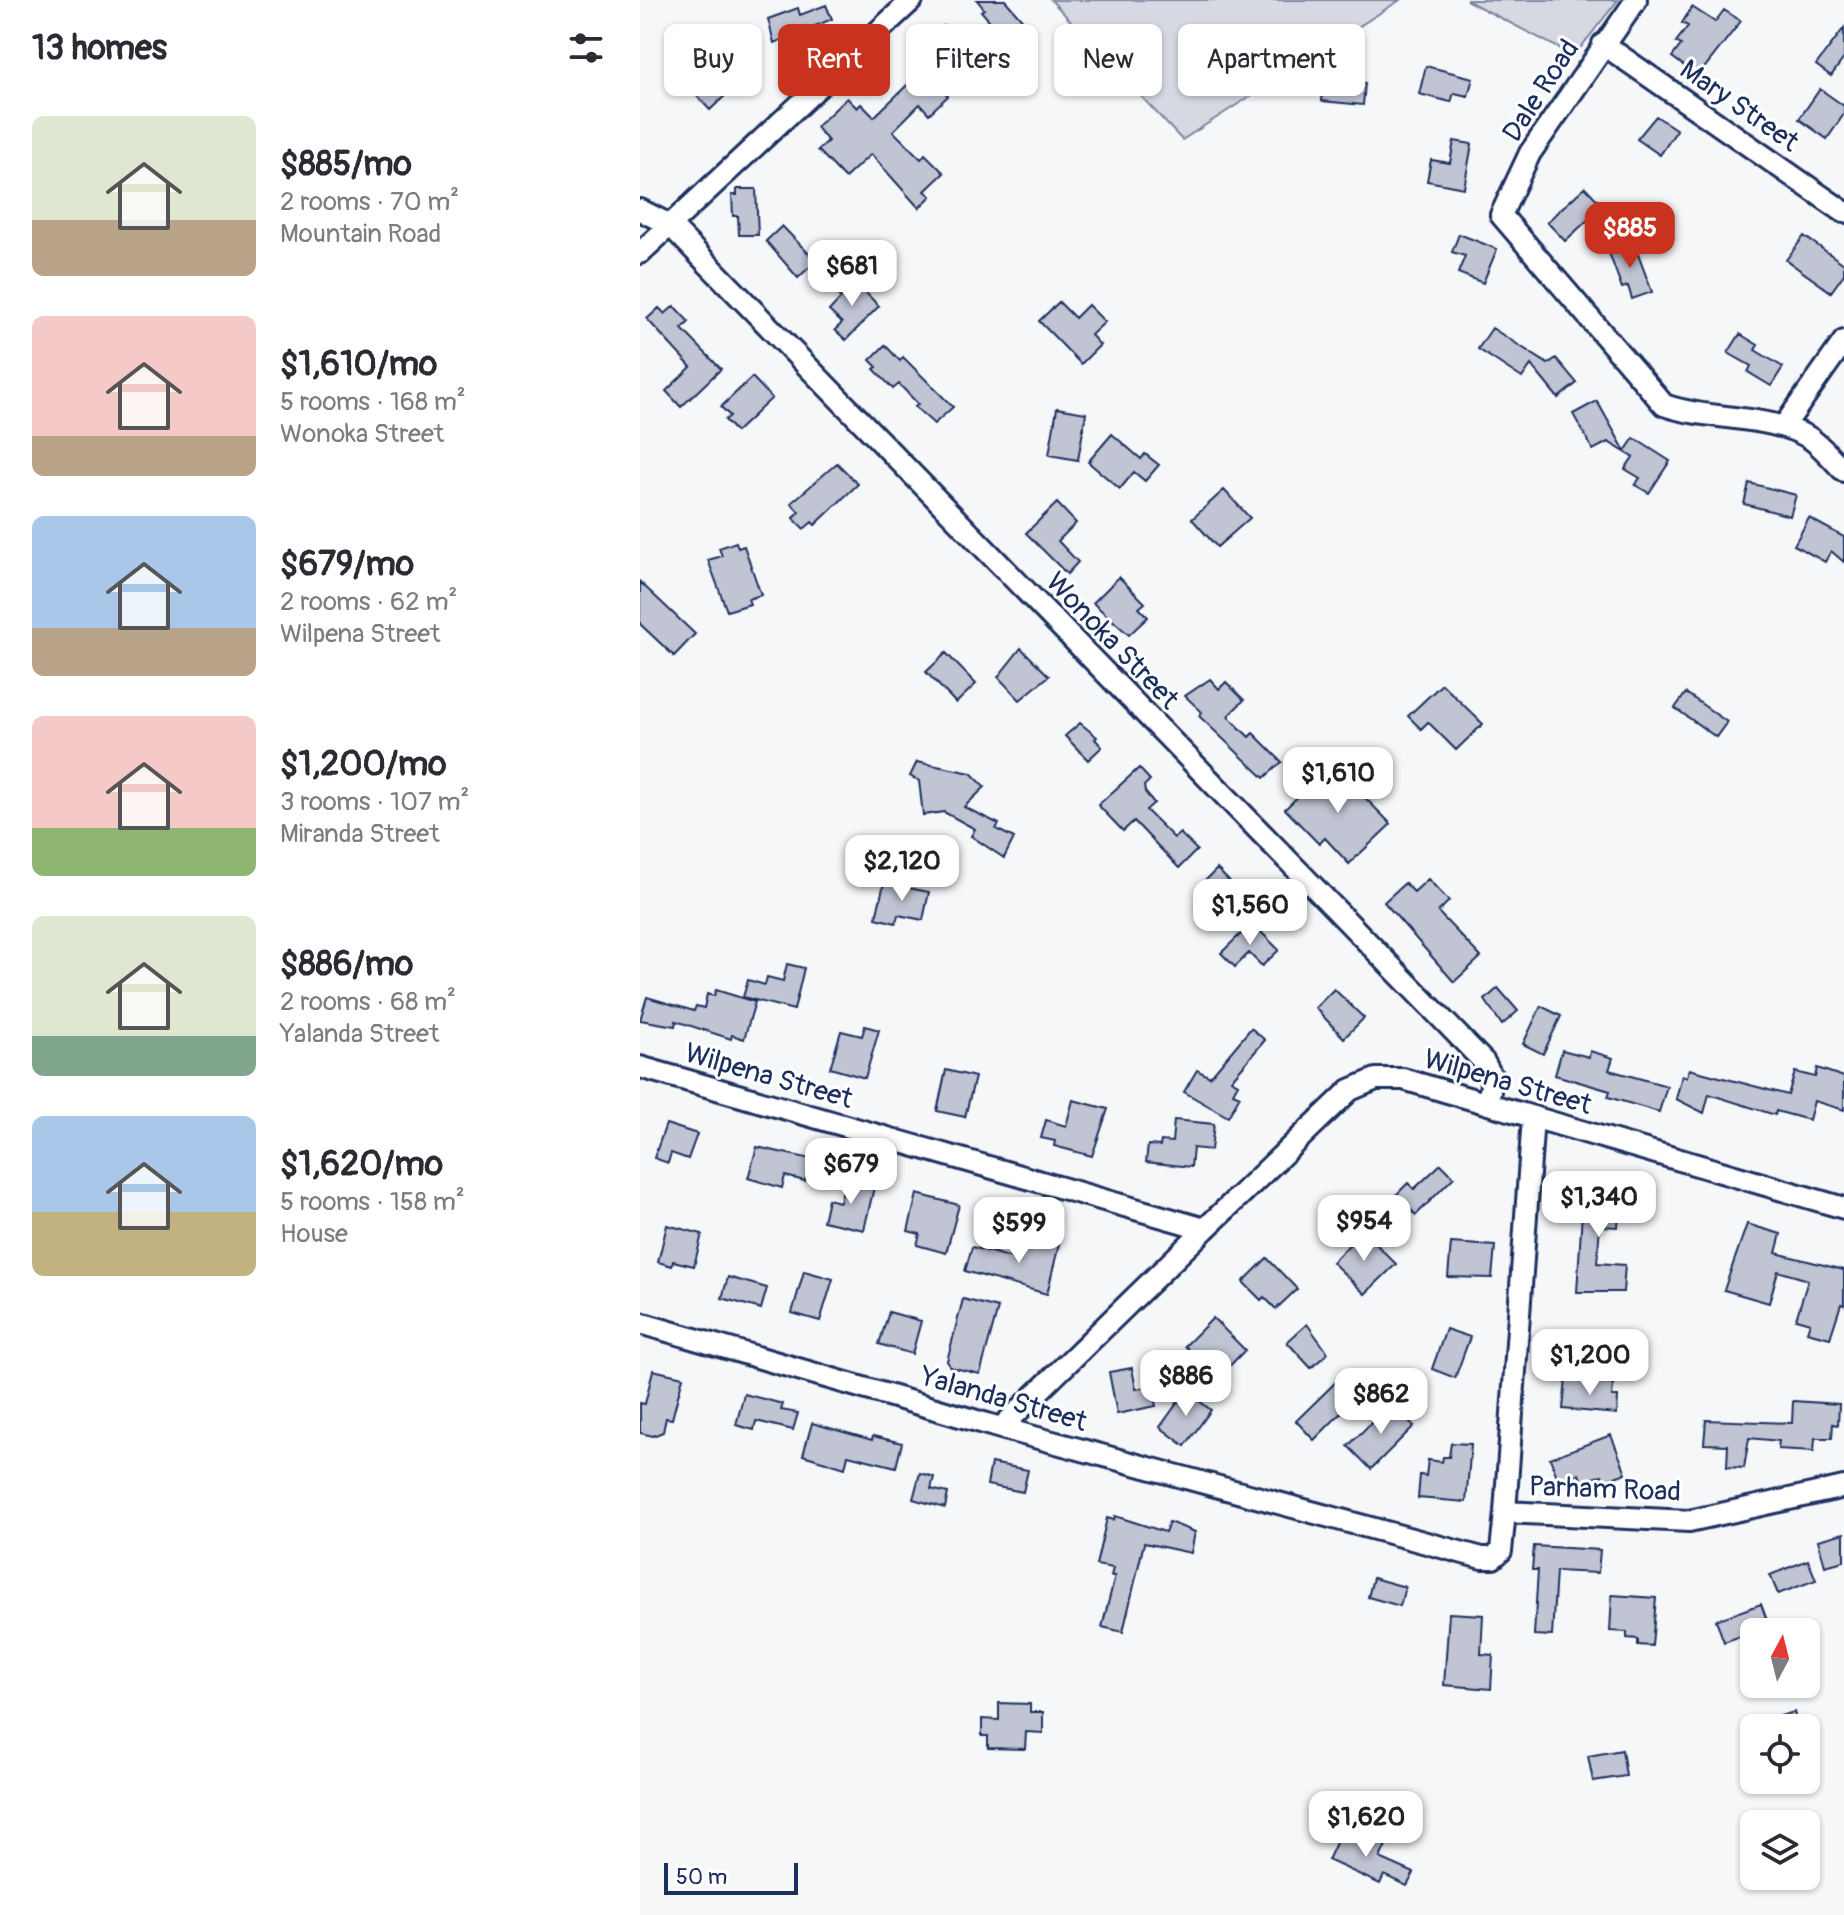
<!DOCTYPE html>
<meta charset="utf-8">
<style>
:root{--surface:#fff;--page:#f7f7f7;--text:#2b2b33;--muted:#7c7c81;--accent:#c8321e}
body{margin:0;font-family:Pangolin,sans-serif;background:var(--page);color:var(--text);height:100vh;display:flex;flex-direction:column;font-size:30px;white-space:nowrap}
*{box-sizing:border-box;margin:0}
p{font-size:26px;color:var(--muted)}
.icon{flex:none;width:44px;height:44px;fill:none;stroke:currentColor;stroke-width:2;stroke-linecap:round;stroke-linejoin:round}
.map{position:relative;flex:1;overflow:hidden}
.sheet{display:flex;flex-direction:column;background:var(--surface);width:640px}
.sheet>*{flex:none}
.hud{position:absolute;left:24px;top:24px;width:760px;height:72px;display:flex;gap:16px}
.needle{width:52px;rotate:7deg}
.controls{position:absolute;left:1100px;top:1618px;display:grid;gap:16px}
.controls a{display:grid;place-items:center;width:80px;height:80px;border-radius:12px;background:var(--surface);box-shadow:0 2px 6px #0004;font-size:40px}
.scale{position:absolute;left:24px;bottom:20px;width:134px;box-sizing:border-box;padding-left:8px;border:4px solid #1b2f5e;border-top:0;font-size:22px;line-height:28px;white-space:nowrap;color:#1b2f5e;-webkit-text-stroke:6px #fff;paint-order:stroke}
.price{position:absolute;translate:-50% -68px;padding:0 18px;border-radius:16px;background:#fff;color:#222;font-size:26px;line-height:52px;filter:drop-shadow(0 2px 4px #0008)}
.price::after{content:'';position:absolute;left:50%;top:48px;width:24px;height:18px;margin-left:-12px;background:inherit;clip-path:polygon(0 0,100% 0,50% 100%)}
.price.active{background:var(--accent);color:#fff}
ul{padding:0;list-style:none}
li{display:flex;align-items:center;gap:24px;height:200px;padding:0 32px}
li span{display:grid;place-items:center;flex:none;width:224px;height:160px;border-radius:12px;color:#555}
li>.icon{margin-inline-start:auto}
span .icon{width:96px;height:96px;fill:#fffc;stroke-width:1}
li b{font-size:34px}
h2{display:flex;justify-content:space-between;align-items:center;height:96px;padding:0 32px;font-size:34px}
.pill{padding:0 28px;border-radius:12px;background:var(--surface);box-shadow:0 2px 6px #0004;font-size:28px;line-height:72px}
.pill.active{background:var(--accent);color:#fff}
main{display:flex;flex:1;min-height:0}
.map>svg:first-child{display:block}
</style>
<main>
<section class="sheet">
<h2>13 homes<svg class="icon" aria-label="filters" viewBox="0 0 24 24"><path d="M4 7h16M4 17h16"/><circle cx="9" cy="7" r="2"/><circle cx="15" cy="17" r="2"/></svg></h2>
<ul>
<li><span style="background:linear-gradient(#dfe7d0 65%,#b9a48a 0)"><svg class="icon" aria-label="home" viewBox="0 0 24 24"><path d="M3 11l9-7 9 7M6 9v11h12V9"/></svg></span><div><b>$885/mo</b><p>2 rooms · 70 m²</p><p>Mountain Road</p></div></li>
<li><span style="background:linear-gradient(#f6c9c9 75%,#b9a48a 0)"><svg class="icon" aria-label="home" viewBox="0 0 24 24"><path d="M3 11l9-7 9 7M6 9v11h12V9"/></svg></span><div><b>$1,610/mo</b><p>5 rooms · 168 m²</p><p>Wonoka Street</p></div></li>
<li><span style="background:linear-gradient(#a9c7e8 70%,#b9a48a 0)"><svg class="icon" aria-label="home" viewBox="0 0 24 24"><path d="M3 11l9-7 9 7M6 9v11h12V9"/></svg></span><div><b>$679/mo</b><p>2 rooms · 62 m²</p><p>Wilpena Street</p></div></li>
<li><span style="background:linear-gradient(#f6c9c9 70%,#8fb573 0)"><svg class="icon" aria-label="home" viewBox="0 0 24 24"><path d="M3 11l9-7 9 7M6 9v11h12V9"/></svg></span><div><b>$1,200/mo</b><p>3 rooms · 107 m²</p><p>Miranda Street</p></div></li>
<li><span style="background:linear-gradient(#dfe7d0 75%,#7fa58c 0)"><svg class="icon" aria-label="home" viewBox="0 0 24 24"><path d="M3 11l9-7 9 7M6 9v11h12V9"/></svg></span><div><b>$886/mo</b><p>2 rooms · 68 m²</p><p>Yalanda Street</p></div></li>
<li><span style="background:linear-gradient(#a9c7e8 60%,#c2b280 0)"><svg class="icon" aria-label="home" viewBox="0 0 24 24"><path d="M3 11l9-7 9 7M6 9v11h12V9"/></svg></span><div><b>$1,620/mo</b><p>5 rooms · 158 m²</p><p>House</p></div></li>
</ul>
</section>
<div class="map">
<svg width="1204" height="1915" viewBox="0 0 1204 1915">
<rect width="100%" height="100%" fill="#f6f7f9"/>
<filter id="ink" filterUnits="userSpaceOnUse"><feTurbulence type="fractalNoise" baseFrequency=".0125" numOctaves="2"/><feDisplacementMap in="SourceGraphic" scale="16" xChannelSelector="R" yChannelSelector="G"/><feConvolveMatrix kernelMatrix="1 2 1 2 8 2 1 2 1" color-interpolation-filters="sRGB"/></filter>
<g filter="url(#ink)">
<path fill="#d6d9e2" stroke="#7884a0" stroke-width="2" d="M411 0H760L542 140Z
M826 0H978L934 56Z"/>
<path fill="#c0c4d3" stroke="#1b2f5e" stroke-width="2" d="M337 0H365L386 24 367 41 341 11 344 9Z
M186 5 192 19 134 43 128 19 158 8 160 15Z
M1052 7 1075 22 1084 10 1101 21 1058 76 1032 57 1041 45 1036 42 1048 26 1042 23Z
M304 26 336 59 303 90 308 96 289 114 280 104 253 131 281 159 285 154 304 173 285 191 291 196 279 208 231 154 205 178 178 150 188 141 176 127 207 98 217 108 221 104 234 117 291 62 278 50Z
M1204 28V58L1191 76 1176 65Z
M60 59 90 91 70 110 40 78Z
M786 66 833 78 828 96 814 93 811 102 779 94Z
M683 79 725 83 723 105 682 101Z
M1180 89 1204 106V114L1187 139 1159 119Z
M1016 116 1037 130 1020 155 997 139Z
M814 141 832 144 824 188 787 181 791 160 810 163Z
M945 187 963 206 925 241 907 222Z
M97 189H116L118 235H99L98 216H93L92 195H97Z
M142 226 176 261 158 278 126 241Z
M819 234 857 249 843 283 818 273 825 256 812 252Z
M1164 236 1204 264V274L1191 292 1146 260Z
M993 241 1012 292 992 299 988 286 982 288 968 250Z
M204 279 213 289 217 284 239 306 206 340 195 330 202 323 189 311 201 298 193 290Z
M419 302 435 318 448 305 465 322 451 335 460 345 441 364 399 321Z
M34 306 49 322 42 329 81 369 41 407 26 391 51 367 7 319 19 308 25 314Z
M852 328 908 364 916 358 937 383 918 398 891 365 882 378 838 349Z
M1100 334 1118 345 1115 350 1143 367 1131 386 1108 372 1111 366 1088 353Z
M245 345 260 361 263 357 313 407 294 424 275 407 278 404 259 384 253 389 234 369 237 367 230 360Z
M112 377 132 398 96 432 85 420 90 416 81 407Z
M957 401 985 451 994 438 1030 461 1009 493 995 485 1000 478 985 469 993 457 968 442 953 450 933 414Z
M417 408 446 413 438 460 409 455Z
M472 434 501 459 505 454 519 465 505 481 494 472 480 489 448 462Z
M197 463 218 484 175 525 172 522 164 529 153 518 159 512 151 503Z
M1109 483 1156 495 1150 516 1104 504Z
M584 490 610 518 577 547 552 519Z
M417 503 436 523 418 541 438 562 427 574 386 533Z
M1169 518 1204 537V562L1191 551 1185 562 1154 545Z
M96 542 98 548 104 546 121 595 108 599 110 604 87 611 68 560 82 556 79 548Z
M479 577 505 603 499 608 508 617 489 635 453 603Z
M0 582 55 634 34 656 0 624Z
M381 648 409 676 380 700 358 677Z
M306 653 336 684 316 703 286 672Z
M570 679 579 689 586 682 604 700 588 716 609 737 613 733 642 762 624 778 559 716 562 712 545 696Z
M802 684 843 724 816 750 788 722 781 729 768 716Z
M1046 693 1087 722 1076 737 1035 708Z
M440 723 457 737 455 739 462 747 448 760 425 736Z
M277 762 331 773 345 787 324 807 359 824 356 829 374 838 364 858 331 836 335 829 304 812 283 815 279 781 270 776Z
M692 764 751 824 709 864 685 838 679 844 645 809Z
M499 768 510 780 504 786 505 792 514 803 506 810 534 838 540 833 557 850 539 868 494 821 483 831 458 805Z
M577 869 616 909 601 924 562 884Z
M788 879 809 901 798 912 841 957 814 982 744 902 765 883 774 892Z
M244 883 289 892 283 920 258 915 256 923 236 918Z
M612 923 639 950 622 966 609 953 595 967 581 953Z
M147 964 164 968 154 1010 103 997 108 980 125 985 127 977 143 981Z
M858 988 878 1011 862 1025 845 1000Z
M694 989 724 1018 704 1038 675 1008Z
M76 990 115 1002 104 1039 92 1035 91 1039 36 1021 35 1026 0 1020 7 997 54 1011 56 1006 64 1008 67 994 74 996Z
M901 1006 921 1016 903 1054 883 1044Z
M225 1026 239 1030 225 1078 190 1068 201 1031 222 1036Z
M611 1028 625 1040 591 1080 598 1084 593 1093 600 1096 588 1117 544 1092 557 1070 570 1077Z
M922 1050 949 1057 950 1051 973 1058 969 1070 1027 1086 1019 1112 968 1097 970 1091 915 1075Z
M1177 1068 1204 1077V1110L1174 1101 1169 1120 1136 1111 1135 1115 1069 1094 1064 1113 1036 1099 1042 1075 1047 1077 1049 1069 1148 1095 1155 1072 1175 1077Z
M306 1070 335 1077 325 1117 297 1111Z
M433 1100 468 1109 452 1156 414 1146 415 1141 401 1138 406 1120 426 1126Z
M534 1120 574 1124 571 1150 553 1148 551 1167 506 1162 508 1145 520 1146 521 1141 532 1142Z
M26 1124 57 1134 48 1159 31 1153 28 1163 14 1158Z
M117 1147 171 1159 165 1181 145 1176 142 1188 108 1178Z
M801 1164 814 1177 776 1215 756 1195 768 1183 774 1189Z
M219 1179 235 1183 224 1230 183 1221 188 1199 200 1202 204 1185 217 1188Z
M944 1181 981 1184 978 1227 960 1226 957 1263 985 1265 983 1292H937Z
M277 1194 319 1205 306 1253 277 1245 280 1234 268 1231Z
M1107 1224 1141 1234 1136 1253 1204 1270V1305L1201 1304 1190 1338 1167 1332 1170 1323 1156 1319 1168 1280 1138 1271 1129 1303 1084 1290Z
M27 1225 62 1234 54 1266 33 1261 32 1266 18 1262Z
M723 1231 756 1264 725 1294 692 1262Z
M394 1234 420 1240 407 1294 325 1271 332 1247 380 1260 383 1249 390 1251Z
M811 1243 855 1246 852 1278 808 1277Z
M627 1258 657 1289 636 1309 624 1297 621 1300 603 1282Z
M164 1271 193 1279 180 1321 152 1313Z
M88 1277 127 1288 121 1309 82 1298Z
M323 1299 358 1308 340 1374 310 1367 307 1361Z
M249 1312 281 1321 272 1354 239 1344Z
M573 1318 605 1350 578 1378 545 1346Z
M667 1324 688 1353 671 1368 647 1342Z
M806 1329 830 1337 815 1378 792 1369Z
M492 1368 496 1389 512 1386 516 1406 477 1414 469 1372Z
M13 1370 43 1377 32 1419 26 1418 23 1432 13 1436 0 1433V1403L5 1404Z
M702 1376 720 1394 674 1440 656 1421Z
M926 1379 973 1384 972 1397H978L977 1414 923 1409Z
M546 1391 571 1410 545 1446 520 1427Z
M104 1394 143 1404 141 1410 158 1413 153 1430 116 1421 114 1430 96 1425Z
M1153 1401 1199 1404 1198 1425 1193 1424 1192 1438H1175L1174 1451 1138 1449 1139 1441 1109 1438 1104 1468 1087 1467 1088 1445 1064 1444 1066 1420 1152 1423Z
M751 1403 774 1426 731 1469 708 1446Z
M172 1423 232 1440 233 1436 262 1443 256 1467 208 1455 205 1468 163 1455Z
M971 1435 986 1473 964 1481 962 1475 942 1482 939 1474 919 1482 910 1458Z
M811 1443 831 1444 826 1502 778 1498 780 1475 786 1476 788 1460 802 1462 803 1457H809Z
M351 1463 388 1470 383 1492 347 1485Z
M280 1473 294 1477 291 1489 308 1493 305 1508 273 1499Z
M475 1516 525 1532 529 1522 555 1532 551 1553 504 1543 483 1632 462 1627 475 1576H471L473 1568 456 1565 467 1518 474 1520Z
M1204 1533V1561L1185 1566 1178 1540Z
M894 1546 960 1550 958 1573 916 1571 912 1636 894 1635 898 1570H892Z
M1168 1560 1176 1580 1138 1594 1130 1575Z
M733 1578 765 1587 760 1606 728 1597Z
M972 1595 1016 1598 1012 1646 998 1645V1639L987 1638V1632L970 1631Z
M1121 1604 1129 1626 1084 1642 1076 1620Z
M809 1613 843 1615 841 1654 853 1655 851 1689 804 1685Z
M359 1703 390 1704V1712H403V1733L386 1732 385 1749 348 1748V1736H342V1719L359 1720Z
M1154 1712 1158 1728H1113V1724Z
M982 1750 986 1776 953 1781 948 1756Z
M702 1830 746 1845 740 1858 774 1873 767 1886 744 1875 740 1884 688 1860Z"/>
<g fill="none" stroke-linecap="round" stroke-linejoin="round">
<defs>
<path id="street" d="M996 0 890 153 861 215 1024 405C1070 421 1127 414 1168 437 1181 445 1193 460 1204 471
M963 44 1204 212
M0 210 30 225 844 1062 852 1077 848 1104
M0 253 272 0
M1144 426 1204 341
M0 1067 565 1229 710 1090 736 1079H763L1204 1208
M0 1323 361 1428 842 1558H853L861 1551 865 1512 893 1117
M361 1428 565 1229
M865 1512 1049 1521 1204 1487"/>
</defs>
<use href="#street" stroke="#1b2f5e" stroke-width="26"/>
<use href="#street" stroke="#fff" stroke-width="20"/>
</g>
</g>
<g text-anchor="middle" stroke-width="6" stroke-linejoin="round" paint-order="stroke">
<g font-size="28" fill="#1b2f5e" stroke="#fff">
<text transform="translate(900 90) rotate(-57)" y="10">Dale Road</text>
<text transform="translate(1100 105) rotate(35)" y="10">Mary Street</text>
<text transform="translate(473 640) rotate(46)" y="10">Wonoka Street</text>
<text transform="translate(129 1075) rotate(16)" y="10">Wilpena Street</text>
<text transform="translate(868 1081) rotate(16)" y="10">Wilpena Street</text>
<text transform="translate(364 1398) rotate(16)" y="10">Yalanda Street</text>
<text transform="translate(965 1488) rotate(2)" y="10">Parham Road</text>
</g>
</g>
</svg>
<div class="controls">
<a><svg class="needle" viewBox="-14 -14 28 28"><path d="M0-13l5 13h-10z" fill="#e53935"/><path d="M0 13l5-13h-10z" fill="#7c7c81"/></svg></a>
<a><svg class="icon" aria-label="locate" viewBox="0 0 24 24"><circle cx="12" cy="12" r="6"/><path d="M12 2v4M12 18v4M2 12h4M18 12h4"/></svg></a>
<a><svg class="icon" aria-label="layers" viewBox="0 0 24 24"><path d="M12 4l9 5-9 5-9-5zM3 14l9 5 9-5"/></svg></a>
</div>
<div class="scale">50 m</div>
<b class="price active" style="left:990px;top:270px">$885</b>
<b class="price" style="left:212px;top:308px">$681</b>
<b class="price" style="left:698px;top:815px">$1,610</b>
<b class="price" style="left:262px;top:903px">$2,120</b>
<b class="price" style="left:610px;top:947px">$1,560</b>
<b class="price" style="left:211px;top:1206px">$679</b>
<b class="price" style="left:959px;top:1239px">$1,340</b>
<b class="price" style="left:724px;top:1263px">$954</b>
<b class="price" style="left:379px;top:1265px">$599</b>
<b class="price" style="left:950px;top:1397px">$1,200</b>
<b class="price" style="left:546px;top:1418px">$886</b>
<b class="price" style="left:741px;top:1436px">$862</b>
<b class="price" style="left:726px;top:1859px">$1,620</b>
<div class="hud">
<a class="pill">Buy</a>
<a class="pill active">Rent</a>
<a class="pill">Filters</a>
<a class="pill">New</a>
<a class="pill">Apartment</a>
</div>
</div>
</main>
